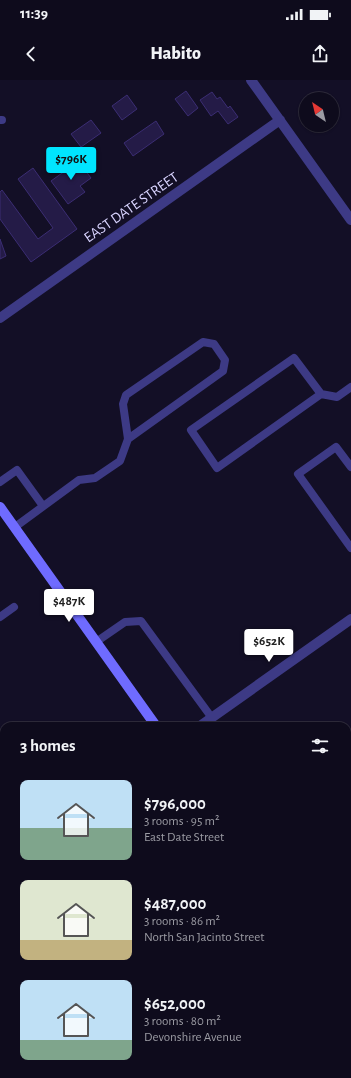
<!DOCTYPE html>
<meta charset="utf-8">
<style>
:root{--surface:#0e0b1c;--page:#171425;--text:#f1f3f6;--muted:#9b9ba3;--line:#2e2b3b;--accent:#00e5ff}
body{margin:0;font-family:"Alegreya Sans",sans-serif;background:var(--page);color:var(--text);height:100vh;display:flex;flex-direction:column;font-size:15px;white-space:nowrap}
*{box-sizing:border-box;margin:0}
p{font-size:13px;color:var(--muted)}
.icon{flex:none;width:22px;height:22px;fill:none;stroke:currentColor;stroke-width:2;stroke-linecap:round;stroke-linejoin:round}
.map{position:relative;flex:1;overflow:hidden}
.side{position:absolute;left:0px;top:642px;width:351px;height:356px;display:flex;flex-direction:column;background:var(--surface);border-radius:12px 12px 0 0;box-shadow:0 1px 3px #0004,0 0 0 1px var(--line)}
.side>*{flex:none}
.needle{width:26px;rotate:325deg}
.controls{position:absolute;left:299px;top:12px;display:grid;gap:8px}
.controls a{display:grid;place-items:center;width:40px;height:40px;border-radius:50%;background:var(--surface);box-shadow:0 1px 3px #0004,0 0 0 1px var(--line);font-size:20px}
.price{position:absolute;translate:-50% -34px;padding:0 9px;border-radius:4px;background:#fff;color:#222;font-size:13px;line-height:26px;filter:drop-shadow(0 1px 2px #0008)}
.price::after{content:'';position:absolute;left:50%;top:24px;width:12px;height:9px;margin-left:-6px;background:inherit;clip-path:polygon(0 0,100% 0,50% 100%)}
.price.selected{background:var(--accent);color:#111}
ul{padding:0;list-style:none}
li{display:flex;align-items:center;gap:12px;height:100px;padding:0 20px}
li span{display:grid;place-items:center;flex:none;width:112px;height:80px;border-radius:8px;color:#555}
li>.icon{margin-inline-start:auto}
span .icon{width:48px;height:48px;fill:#fffc;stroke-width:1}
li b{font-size:17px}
h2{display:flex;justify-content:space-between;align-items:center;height:48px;padding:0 20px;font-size:17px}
.status{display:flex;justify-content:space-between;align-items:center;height:28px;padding:0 20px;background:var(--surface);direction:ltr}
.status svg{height:11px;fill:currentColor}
header{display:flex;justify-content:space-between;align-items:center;height:52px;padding:0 20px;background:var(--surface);font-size:18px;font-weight:800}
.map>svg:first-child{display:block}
</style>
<div class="status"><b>11:39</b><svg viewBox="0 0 49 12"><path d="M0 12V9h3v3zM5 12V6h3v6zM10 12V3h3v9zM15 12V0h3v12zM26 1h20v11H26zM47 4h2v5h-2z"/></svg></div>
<header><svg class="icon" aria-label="back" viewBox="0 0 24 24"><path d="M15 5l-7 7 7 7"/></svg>Habito<svg class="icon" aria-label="share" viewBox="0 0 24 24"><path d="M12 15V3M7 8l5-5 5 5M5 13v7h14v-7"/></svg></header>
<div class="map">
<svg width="351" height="998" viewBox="0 0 351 998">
<rect width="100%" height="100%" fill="#130f26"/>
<path fill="#241b47" stroke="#3b2d73" d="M186 11 198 28 188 36 175 19Z
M212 12 217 19 220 17 228 28 230 26 238 37 228 44 218 31 211 36 200 20Z
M127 15 137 29 122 40 112 26Z
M91 40 101 53 81 67 71 54Z
M156 41 164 54 133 76 124 63Z
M72 77 79 87 82 86 91 98 80 106 85 112 68 124 51 101 69 88 65 83Z
M33 88 77 149 31 182 0 139V112L2 110 38 159 53 148 18 99Z
M0 159 6 176 0 179Z"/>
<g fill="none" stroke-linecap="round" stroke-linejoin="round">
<path stroke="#3d3a85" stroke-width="8" d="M0 40H2
M321 314 294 278 191 350 217 388 321 314 337 317 351 307
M351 387 336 367 298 394 351 468
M0 402 17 390 43 426
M15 447 79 400 95 398 120 381 128 359 123 324 126 315 203 262 214 264 225 280 223 291 128 359
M0 537 14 527
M96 562 125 542 141 541 212 638
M0 672 4 678
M0 876 4 882
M347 885 351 882
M0 892 4 889
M0 942 4 933
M194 994 197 998
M237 994 240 998"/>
<path stroke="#3d3a85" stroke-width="10" d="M251 0 351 140
M0 238 280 40"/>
<path stroke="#3d3a85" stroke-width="10" d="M200 646 351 539
M0 788 4 785"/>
<path stroke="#6f6bff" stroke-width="10" d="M0 427 156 646
M347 915 351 920"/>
</g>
<g text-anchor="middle" stroke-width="3" stroke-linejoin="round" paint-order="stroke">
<g font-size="15" fill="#d9d4ff" stroke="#130f26">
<text transform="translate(131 127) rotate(-35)" y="5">EAST DATE STREET</text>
</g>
</g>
</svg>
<div class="controls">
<a><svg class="needle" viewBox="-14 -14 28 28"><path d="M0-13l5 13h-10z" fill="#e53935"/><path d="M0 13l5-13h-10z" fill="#9b9ba3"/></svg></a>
</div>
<b class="price selected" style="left:71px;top:101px">$796K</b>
<b class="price" style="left:69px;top:543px">$487K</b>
<b class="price" style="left:269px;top:583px">$652K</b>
<section class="side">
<h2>3 homes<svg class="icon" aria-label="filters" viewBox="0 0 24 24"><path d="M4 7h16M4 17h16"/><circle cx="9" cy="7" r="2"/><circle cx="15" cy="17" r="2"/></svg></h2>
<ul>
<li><span style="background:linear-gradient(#bfe0f5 60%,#7fa58c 0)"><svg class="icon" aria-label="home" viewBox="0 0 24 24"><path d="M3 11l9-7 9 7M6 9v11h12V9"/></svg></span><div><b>$796,000</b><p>3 rooms · 95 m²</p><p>East Date Street</p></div></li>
<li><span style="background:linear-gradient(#dfe7d0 75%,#c2b280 0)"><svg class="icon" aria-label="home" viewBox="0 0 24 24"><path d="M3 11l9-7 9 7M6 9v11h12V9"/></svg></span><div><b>$487,000</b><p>3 rooms · 86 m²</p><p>North San Jacinto Street</p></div></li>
<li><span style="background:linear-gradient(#bfe0f5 75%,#7fa58c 0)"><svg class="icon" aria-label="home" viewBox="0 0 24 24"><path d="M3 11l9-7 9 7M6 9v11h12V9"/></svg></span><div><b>$652,000</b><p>3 rooms · 80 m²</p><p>Devonshire Avenue</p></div></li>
</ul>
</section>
</div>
